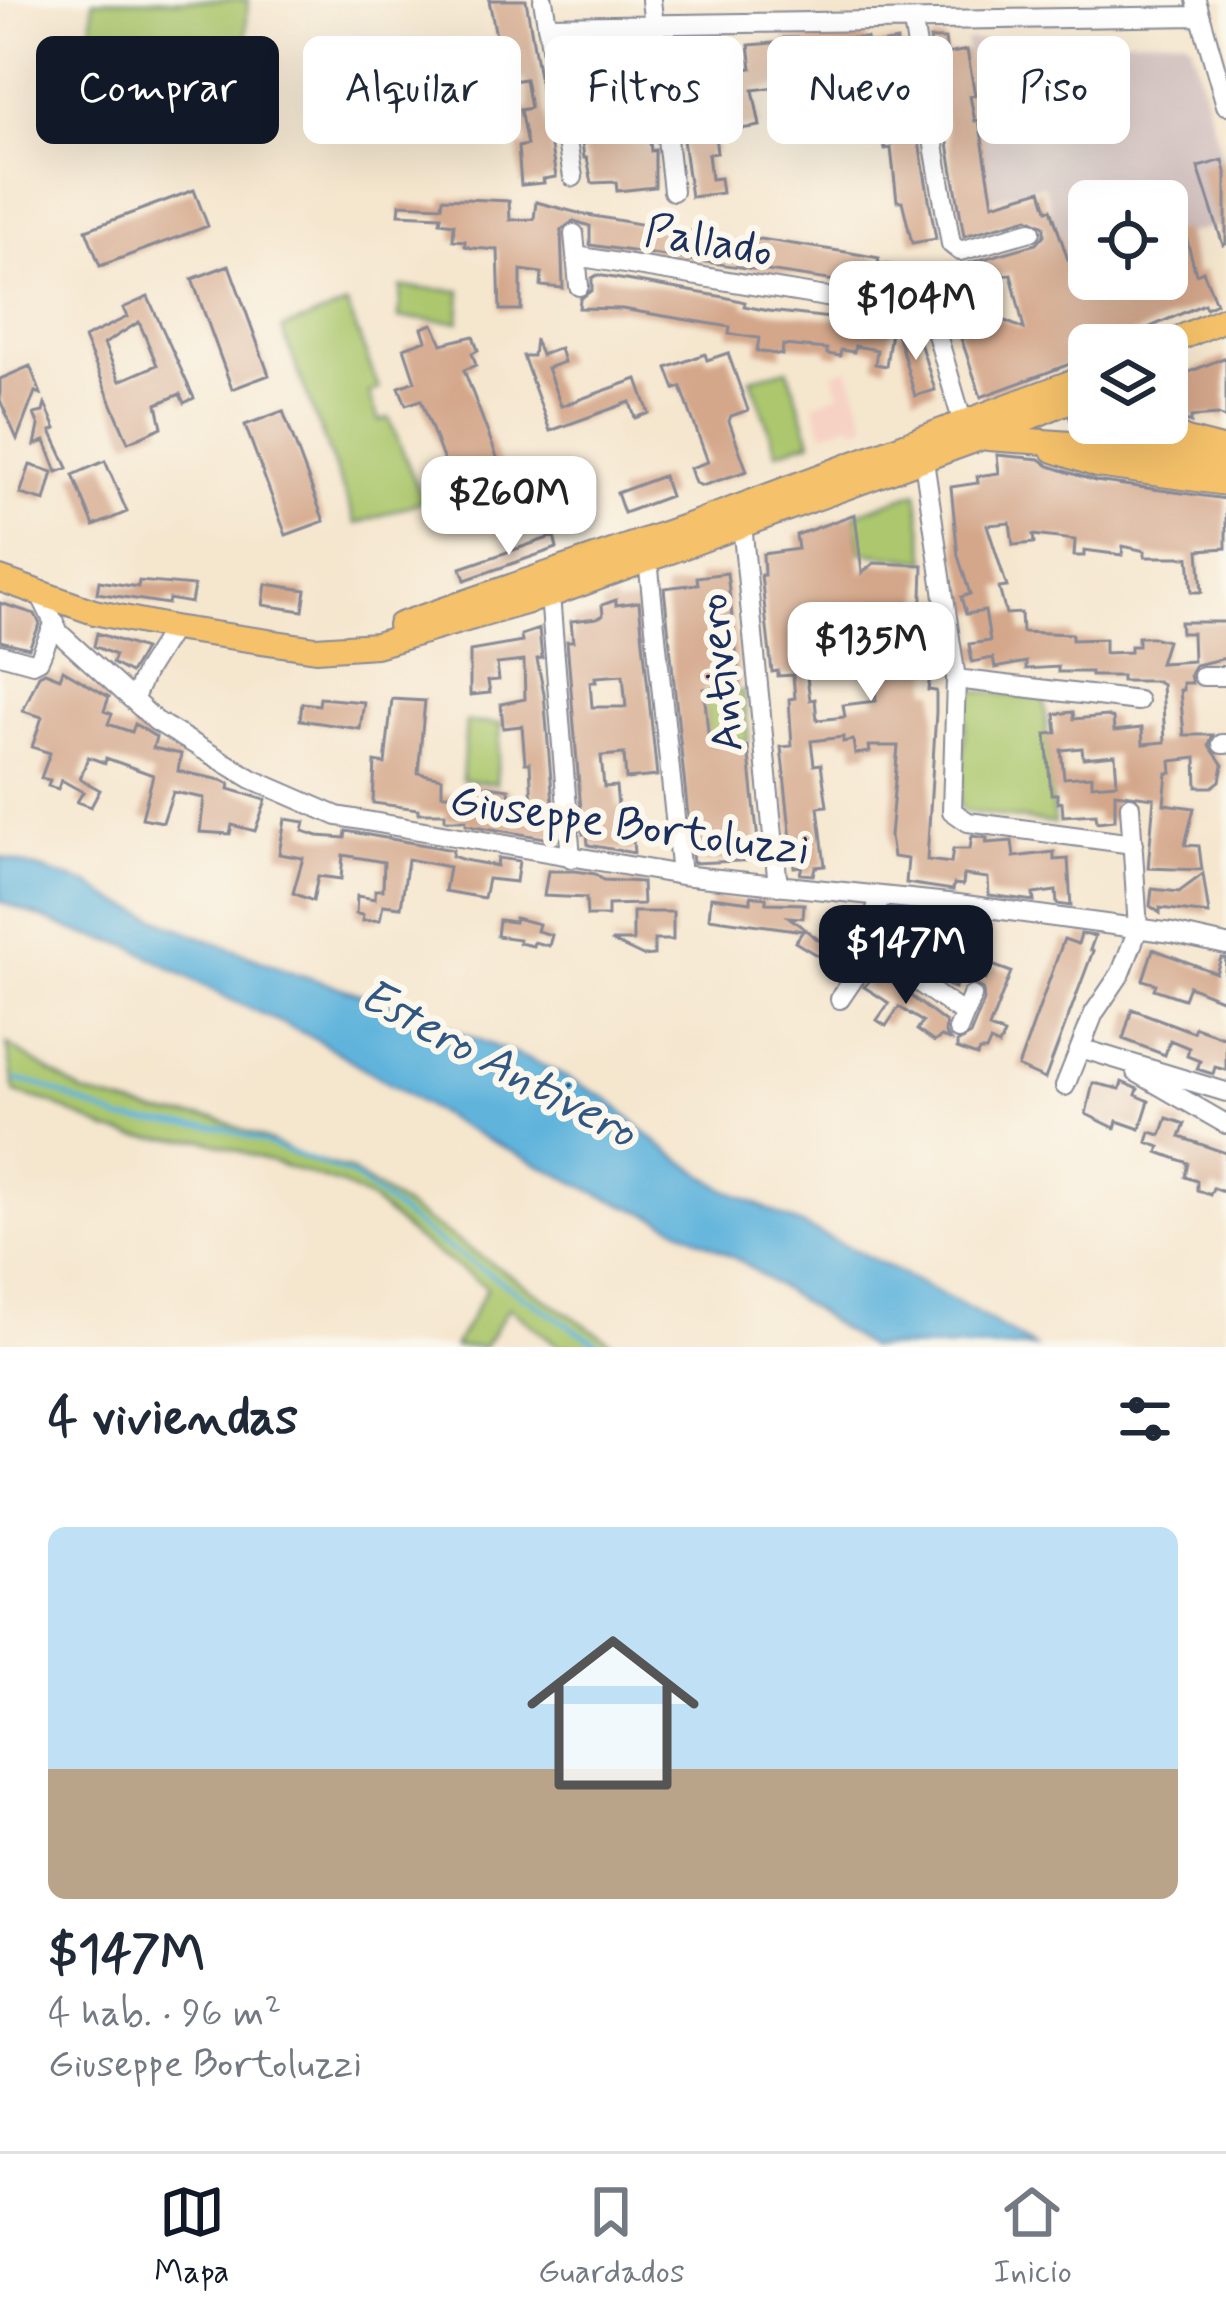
<!DOCTYPE html>
<html lang="es">
<meta charset="utf-8">
<style>
:root{--surface:#fff;--page:#f6f6f7;--text:#1f2937;--muted:#747a83;--line:#e0e1e3;--accent:#111827}
body{margin:0;font-family:Mynerve,sans-serif;background:var(--page);color:var(--text);height:100vh;display:flex;flex-direction:column;font-size:45px;white-space:nowrap}
*{box-sizing:border-box;margin:0}
p{font-size:39px;color:var(--muted)}
.icon{flex:none;width:66px;height:66px;fill:none;stroke:currentColor;stroke-width:2;stroke-linecap:round;stroke-linejoin:round}
.map{position:relative;height:1347px;overflow:hidden}
.sheet{display:flex;flex-direction:column;background:var(--surface);flex:1}
.sheet>*{flex:none}
.banner{position:absolute;left:36px;top:36px;width:1155px;height:108px;display:flex;gap:24px}
.tools{position:absolute;left:1068px;top:180px;display:grid;gap:24px}
.tools a{display:grid;place-items:center;width:120px;height:120px;border-radius:18px;background:var(--surface);box-shadow:0 12px 48px #0002;font-size:60px}
.price{position:absolute;translate:-50% -102px;padding:0 27px;border-radius:24px;background:#fff;color:#222;font-size:39px;line-height:78px;filter:drop-shadow(0 3px 6px #0008)}
.price::after{content:'';position:absolute;left:50%;top:72px;width:36px;height:27px;margin-left:-18px;background:inherit;clip-path:polygon(0 0,100% 0,50% 100%)}
.price.on{background:var(--accent);color:#fff}
ul{padding:0;list-style:none}
li{display:grid;align-content:center;gap:24px;height:636px;padding:0 48px}
li span{display:grid;place-items:center;height:372px;border-radius:18px;color:#555}
li>.icon{margin-inline-start:auto}
span .icon{width:216px;height:216px;fill:#fffc;stroke-width:1}
li b{font-size:51px}
h2{display:flex;justify-content:space-between;align-items:center;height:144px;padding:0 48px;font-size:51px}
.chip{padding:0 42px;border-radius:18px;background:var(--surface);box-shadow:0 12px 48px #0002;font-size:42px;line-height:108px}
.chip.on{background:var(--accent);color:#fff}
.tabs{display:flex;justify-content:space-around;align-items:center;height:168px;border-top:3px solid var(--line);background:var(--surface);font-size:33px;color:var(--muted)}
.tabs a{display:grid;justify-items:center;gap:6px}
.tabs .on{color:var(--accent)}
.map>svg:first-child{display:block}
</style>
<div class="map">
<svg width="1226" height="1347" viewBox="0 0 1226 1347">
<rect width="100%" height="100%" fill="#fbf7ec"/>
<filter id="ink" filterUnits="userSpaceOnUse"><feTurbulence type="fractalNoise" baseFrequency=".00833" numOctaves="2"/><feDisplacementMap in="SourceGraphic" scale="24" xChannelSelector="R" yChannelSelector="G"/><feConvolveMatrix kernelMatrix="1 2 1 2 8 2 1 2 1" color-interpolation-filters="sRGB"/></filter>
<filter id="wash" filterUnits="userSpaceOnUse"><feTurbulence type="fractalNoise" baseFrequency=".004" numOctaves="4" result="noise"/><feDisplacementMap in="SourceGraphic" scale="48" xChannelSelector="R" yChannelSelector="G"/><feGaussianBlur stdDeviation="2.7" result="paint"/><feColorMatrix in="noise" values="0 0 0 0 0 0 0 0 0 0 0 0 0 0 0 0 0 1.4 0 .05"/><feComposite in="paint" operator="in"/></filter>
<g filter="url(#wash)">
<rect width="100%" height="100%" fill="#f5e6ce"/>
<path fill="#f6d2c4" d="M848 368 867 424 857 428 850 423 823 433 814 404 840 393 833 373Z"/>
<path fill="#d1bfbe" fill-rule="evenodd" d="M1183 38 1191 43 1226 172V224L1186 234 1204 304 1108 345H1089V357L981 397 947 297 1023 328 1019 313 1067 259 1044 185 992 200 966 41ZM1089 201H1167V279H1089Z"/>
<path fill="#acc76d" stroke="#647b66" stroke-width="3" d="M93 0H248L245 56 91 48Z
M560 34 643 36 645 58 564 62Z
M401 287 461 291 459 322 399 318Z
M347 305 379 389 369 393 379 421 389 418 423 501 356 524 282 329Z
M788 369 811 441 777 452 751 378Z
M917 492 927 561 860 552 855 514Z
M968 690 1044 699 1054 824 964 811 959 805Z
M743 691 749 740 709 744 704 695Z
M466 722 501 724 496 783 462 780Z
M7 1044 84 1093 161 1114 216 1118 309 1159 349 1170 619 1347H560L509 1307 484 1347H454L487 1288 415 1238 372 1201 342 1185 205 1140 135 1137 109 1131 51 1103 15 1093Z"/>
<path fill="#61b4dc" stroke="#3e729d" stroke-width="3" d="M0 857 89 884 115 901 203 938 291 972 382 1001 542 1065 608 1099 660 1145 721 1187 871 1258 977 1313 1034 1347H868L742 1262 661 1219 607 1198 458 1125 314 1038 227 998 130 946 77 932 0 901Z"/>
<g fill="none" stroke-linecap="round" stroke-linejoin="round">
<path stroke="#61b4dc" stroke-width="4.5" d="M17 1080 43 1086 121 1120 225 1128 353 1176 433 1238 603 1347"/>
</g>
<g id="blocks">
<path fill="#d4a78b" fill-rule="evenodd" d="M489 0H526L556 177 543 179 544 183 521 185 518 147 527 145 520 110 530 108 525 79 505 82Z
M702 37 703 42 714 40 718 73 752 68 749 45 785 42 784 38H867L868 46 897 41V46L902 45 936 239 912 243 902 201H897L891 148 885 149 870 58H830L832 75 814 78 815 99 802 101 801 92H784L783 86 753 90 760 126 740 129 739 122 714 126 717 153 708 154 711 179 720 178 722 193 691 197 669 39Z
M930 39H945L947 54 967 50 975 95 970 96 975 121 979 120 993 204 1041 190 1047 210 1051 209 1068 260 1089 254V279H1167V233L1184 229 1196 274 1203 271 1216 303 1206 308 1204 304 1108 345H1089V357L981 397 947 297 892 293 882 292 883 288 590 245V226L574 221 561 230 563 288 541 286 542 273 521 270V310H500L498 250 472 248 465 246V241L453 240 454 224 440 222 441 216 399 214 400 204 442 206 443 198 509 201 510 220 534 219 536 202 582 214 685 232 713 229 711 237 719 239 741 243 760 239 846 252 879 258 878 263 932 271 930 282 942 284 947 297 1024 329 1011 274 974 280 969 263 1036 244 1044 235V226L1028 218 964 236Z
M605 60 607 75 628 72 627 62 638 61 643 84H647L648 96H645L651 151 655 150V187L617 191 616 182 592 183 587 158H584L571 61Z
M1223 160 1226 172V244L1223 245 1198 167Z
M194 190 208 226 100 266 86 230Z
M229 265 269 375 232 389 192 279Z
M597 275 724 297 745 302 744 306 769 311 892 325 886 366 875 364 877 350 855 346 854 352 841 350 840 356 827 354V349L783 345 782 355 757 351 759 338 729 334 730 327 622 309 579 308 580 299 592 290V278Z
M148 297 194 398 184 403 180 394 157 404 162 427 128 442 84 338 127 317 123 308ZM139 322 157 365 120 381 104 344Z
M433 324 442 344 473 336 478 350 472 353 476 365 464 370 508 486 460 504 421 400 406 405 399 387 415 381 404 348 426 340 422 328Z
M916 330 935 390 915 396 898 336Z
M535 339 541 355 560 348 564 362 547 368 561 406 637 379 649 413 635 418 630 402 550 431 523 356H533Z
M728 353 748 410 731 416 729 421 747 471 702 486 695 483 690 468 708 462 681 387 675 389 667 368 705 354 707 360Z
M1226 357V419L1218 415 1191 417V423L1167 414V381Z
M30 366 41 394 35 392 17 439 0 400V379Z
M45 404 56 429 51 431 68 468 57 472 45 441 35 445 39 426 34 414 43 412Z
M283 411 324 521 286 535 245 425Z
M997 455 1040 459 1049 466 1095 481 1226 499V548L1199 550 1202 592H1192L1189 557H1145V551L1123 546 1122 555 1084 550V556H1074L1075 540 1033 535 1034 543 1013 545 1010 523 987 525 1007 587 999 588 1006 614 1021 613 1022 632 1072 634V640L1105 639V653L1130 652V646H1138V637H1152L1167 641 1160 663 1193 661 1192 633H1181L1180 622H1226V658L1195 665 1190 675 1192 683H1183V690H1180L1184 735H1213L1209 745 1223 765 1220 781 1212 787H1197L1196 758 1171 761 1172 773H1167L1164 804 1194 808 1185 845 1199 846 1202 870 1148 868 1154 798 1115 793V820L1097 822 1096 814 1063 816 1062 802 1058 803 1057 794H1051L1046 734 1057 733 1055 714 1073 712 1074 719 1107 716 1113 718 1114 731 1142 728 1143 744 1165 742 1162 684 1157 681H1122V676H1091V672H1058V667L1026 669V662L995 668 993 658 972 662 969 644 990 641 985 611 966 614 961 597 970 594 958 556 951 487 978 483 977 476 999 473ZM1082 748 1083 758 1115 755 1117 783 1092 785V776L1064 778 1061 750Z
M105 461 127 512 94 526 73 475Z
M30 465 53 472 45 501 20 494Z
M663 476 670 496 624 513 617 493Z
M855 514 862 573 874 563 923 565 921 630H925L922 660 932 661 928 690 936 691V712L927 860 951 863 953 849H970L972 836 987 838 986 843 1012 841 1014 857 1054 852V860L1068 859 1071 906 1057 904 1056 891 1033 894 1034 901 989 895 988 878 964 875 963 885 954 884 953 890 906 883 908 859 893 857 890 836 898 746H869L870 752 855 754 853 740 843 742V737L811 741 814 765 821 764 827 806 818 807 825 866 815 867 813 875 800 874 802 866 794 867 781 747 792 746 789 699 795 698 793 675 778 676V671L772 672 761 575H764L763 554 798 549 796 535ZM873 654 876 701 843 705 845 717 817 720 815 699 810 700 805 662Z
M554 536 557 548 465 580 461 568Z
M727 573 740 685 735 686V692L724 693 723 687 704 689 709 744 735 742V747L748 746 760 860 693 863 664 588 698 584 697 577Z
M99 581 138 587 139 581 194 586 191 603 169 599 168 604 97 593Z
M266 584 306 590 303 611 263 605Z
M616 600V605L639 602 657 776 626 779 624 754 601 756 604 787 616 786 618 807 630 806 634 853 588 845 587 833 583 834 567 641H573L571 621 597 618 603 615 602 605ZM623 675 626 707H592L590 682H596L595 677Z
M0 603 35 614 40 624 29 648 0 641Z
M539 629 542 658 537 659 544 694 556 840 475 826 466 824V820H445V813H418V809L373 803 375 762 385 764 392 699 425 701 418 773 442 778V794H466L468 783 509 789 511 808 532 806 530 763H525L522 726 503 728 501 704 525 699 524 661 497 664 499 680 488 681 490 693 470 695V651L522 642 521 635Z
M97 633 144 649 130 673 112 663 115 655 94 646Z
M63 670 109 697 104 711 112 714 108 724 132 732 135 724 156 737 153 748 181 754 178 771 221 780 230 784 229 789 266 800 255 831 232 825 230 834 200 832 204 798 173 792 163 822 142 818 153 775 106 758 105 763 88 757 80 779 100 790 91 807 77 802 83 792 61 780 58 789 48 786 50 780 41 778 50 753 32 747 42 717 23 711 39 675 45 672 60 678Z
M320 698 364 702 360 729 300 720 302 703 319 705Z
M285 819 305 822 303 831 318 836 345 838 346 831 453 850 452 856 464 860 497 866 498 858 519 861 516 882 488 879 484 898 445 891 449 867 408 859 401 907 383 905 380 920 362 921 363 915 356 914 357 896 375 899V890H383L384 862 343 855 341 879 318 876 313 901 293 893 303 858 279 854Z
M548 871H575L595 874 603 880 642 882 643 904 608 905V916H587L586 898 544 896Z
M1203 874 1209 914 1160 908V913L1150 906 1152 889 1179 892Z
M751 896 766 898V903L804 904 803 918 789 917 833 951 851 955 843 971 795 942 803 931 709 918 711 897 751 902Z
M633 912H673V940H654V955L643 956 611 941H633Z
M893 913 927 925 930 919 958 929 967 923 990 931 981 956 952 945 944 965 986 980 992 965 1011 972 989 1028 1004 1034 999 1046 990 1042 986 1051H979L977 1056 957 1049V1043L970 1035 984 1001 983 989 971 983 956 984 955 988 947 985 939 980 941 975 914 962 916 955 923 958 931 937 910 929 904 946 887 940 889 933 884 927Z
M515 918 539 924 537 931 552 935 549 946 534 942 533 946 519 943V939L497 936 499 920 514 922Z
M1081 934 1095 936 1090 950 1093 951 1045 1079 1018 1067 1064 939 1078 944Z
M1153 949 1216 973 1221 958H1226L1223 1000 1189 986 1184 999 1154 989 1156 984 1143 980Z
M878 971 946 1023 945 1033 950 1040 941 1037 934 1042 917 1030 923 1022 899 1007 886 1026 877 1020 889 1003 864 987Z
M1132 1009 1193 1032 1195 1027 1226 1038V1070L1215 1067 1213 1074 1197 1069 1200 1061 1187 1056 1189 1048 1170 1040 1165 1055 1123 1039Z
M1122 1082 1138 1089 1136 1095 1149 1101 1140 1129 1117 1121 1115 1128 1086 1114 1093 1083 1120 1089Z
M1167 1118 1185 1124 1180 1137 1226 1153V1193L1213 1188 1210 1195 1197 1190V1181L1185 1177 1188 1163 1158 1152 1160 1147 1147 1142 1150 1132 1161 1135Z"/>
</g>
</g>
<g filter="url(#ink)">
<use href="#blocks" fill-opacity="0" stroke="#888a96" stroke-width="3"/>
<g fill="none" stroke-linecap="round" stroke-linejoin="round">
<defs>
<path id="minor" d="M543 0 573 177
M651 0 673 191
M1196 0 1226 105
M913 23 951 244 960 251 1031 231
M547 26 1200 16
M574 234 579 286
M576 256 923 313 934 324 963 424
M922 447 956 679 952 811 968 822 1133 844
M741 514 778 886
M648 560 681 875
M40 594 59 633 156 721 252 779 337 816 681 875 958 904 1172 933 1226 945
M550 595 571 858
M0 654 33 663 39 660 55 622
M1203 676H1226
M956 679 1138 701
M133 700 146 671 173 628
M1222 744H1226
M837 937 855 938 964 1014
M863 944 881 896
M840 999 873 950
M958 1030 972 996
M1080 1048 1226 1092
M1136 1072 1226 1124
M1065 1086 1094 1013 1121 973 1138 929 1130 806"/>
<path id="major" d="M1164 345 1226 318
M1086 383C1076 407 1082 427 1099 446
M1145 423 1187 440 1226 450
M988 438 1099 446 1226 467
M1054 450 1097 465 1226 483
M0 579 94 612 173 628 316 649 376 645 550 595 980 438 1089 392
M400 625 699 522 1078 380"/>
</defs>
<use href="#minor" stroke="#888a96" stroke-width="22"/>
<use href="#major" stroke="#888a96" stroke-width="28"/>
<use href="#minor" stroke="#fff" stroke-width="18"/>
<use href="#major" stroke="#f5c16b" stroke-width="24"/>
</g>
</g>
<g text-anchor="middle" stroke-width="12" stroke-linejoin="round" paint-order="stroke">
<g font-size="45" fill="#1b2f5e" stroke="#fbf7ec">
<text transform="translate(709 239) rotate(10)" y="16">Pallado</text>
<text transform="translate(718 673) rotate(-96)" y="16">Antivero</text>
<text transform="translate(630 823) rotate(8)" y="16">Giuseppe Bortoluzzi</text>
</g>
<g font-size="48" font-style="italic" fill="#305784" stroke="#fbf7ec">
<text transform="translate(499 1061) rotate(28)" y="17">Estero Antivero</text>
</g>
</g>
</svg>
<div class="tools">
<a><svg class="icon" aria-label="locate" viewBox="0 0 24 24"><circle cx="12" cy="12" r="6"/><path d="M12 2v4M12 18v4M2 12h4M18 12h4"/></svg></a>
<a><svg class="icon" aria-label="layers" viewBox="0 0 24 24"><path d="M12 4l9 5-9 5-9-5zM3 14l9 5 9-5"/></svg></a>
</div>
<b class="price" style="left:916px;top:363px">$104M</b>
<b class="price" style="left:509px;top:558px">$260M</b>
<b class="price" style="left:871px;top:704px">$135M</b>
<b class="price on" style="left:906px;top:1007px">$147M</b>
<div class="banner">
<a class="chip on">Comprar</a>
<a class="chip">Alquilar</a>
<a class="chip">Filtros</a>
<a class="chip">Nuevo</a>
<a class="chip">Piso</a>
</div>
</div>
<section class="sheet">
<h2>4 viviendas<svg class="icon" aria-label="filters" viewBox="0 0 24 24"><path d="M4 7h16M4 17h16"/><circle cx="9" cy="7" r="2"/><circle cx="15" cy="17" r="2"/></svg></h2>
<ul>
<li><span style="background:linear-gradient(#bfe0f5 65%,#b9a48a 0)"><svg class="icon" aria-label="home" viewBox="0 0 24 24"><path d="M3 11l9-7 9 7M6 9v11h12V9"/></svg></span><div><b>$147M</b><p>4 hab. · 96 m²</p><p>Giuseppe Bortoluzzi</p></div></li>
</ul>
</section>
<nav class="tabs">
<a class="on"><svg class="icon" aria-label="map" viewBox="0 0 24 24"><path d="M3 6l6-2 6 2 6-2v14l-6 2-6-2-6 2zM9 4v14M15 6v14"/></svg>Mapa</a>
<a><svg class="icon" aria-label="saved" viewBox="0 0 24 24"><path d="M7 4h10v16l-5-4-5 4z"/></svg>Guardados</a>
<a><svg class="icon" aria-label="home" viewBox="0 0 24 24"><path d="M3 11l9-7 9 7M6 9v11h12V9"/></svg>Inicio</a>
</nav>
